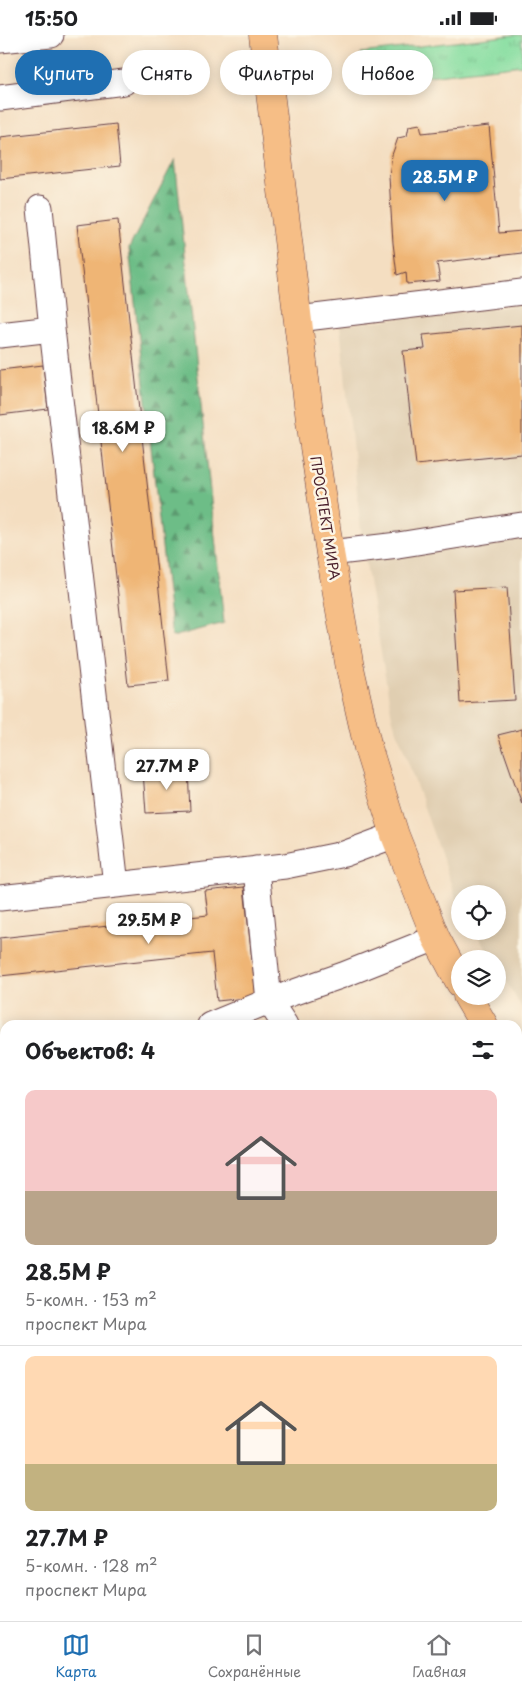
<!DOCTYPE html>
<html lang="ru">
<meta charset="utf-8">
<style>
:root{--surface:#fff;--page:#f6f6f6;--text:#202124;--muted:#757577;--line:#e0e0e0;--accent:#1f6fb2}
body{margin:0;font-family:"Playpen Sans",sans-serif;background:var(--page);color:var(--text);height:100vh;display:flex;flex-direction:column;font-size:19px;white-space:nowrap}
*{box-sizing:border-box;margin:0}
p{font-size:16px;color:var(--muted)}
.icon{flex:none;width:28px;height:28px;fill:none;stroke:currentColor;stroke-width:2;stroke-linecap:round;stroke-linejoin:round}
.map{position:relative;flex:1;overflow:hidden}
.details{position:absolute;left:0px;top:985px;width:522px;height:601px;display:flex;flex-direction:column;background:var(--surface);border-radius:15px 15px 0 0;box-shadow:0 2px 12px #0003}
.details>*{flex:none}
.guide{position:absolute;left:15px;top:15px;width:492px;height:45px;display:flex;gap:10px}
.tools{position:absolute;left:451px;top:850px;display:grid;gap:10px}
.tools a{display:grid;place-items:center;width:55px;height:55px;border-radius:50%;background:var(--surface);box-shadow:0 2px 12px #0003;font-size:25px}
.price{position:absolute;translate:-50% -42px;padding:0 11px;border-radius:10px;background:#fff;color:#222;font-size:16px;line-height:32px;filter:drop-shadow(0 1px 2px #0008)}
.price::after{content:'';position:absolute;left:50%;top:30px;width:15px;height:11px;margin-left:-8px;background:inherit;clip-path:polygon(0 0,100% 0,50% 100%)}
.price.active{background:var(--accent);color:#fff}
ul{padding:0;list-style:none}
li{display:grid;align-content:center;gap:10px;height:265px;padding:0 25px}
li+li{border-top:1px solid var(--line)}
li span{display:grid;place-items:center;height:155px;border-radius:10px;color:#555}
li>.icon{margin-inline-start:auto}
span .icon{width:90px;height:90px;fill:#fffc;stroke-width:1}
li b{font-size:21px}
h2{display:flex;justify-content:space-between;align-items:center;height:60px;padding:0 25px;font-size:21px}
.chip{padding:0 18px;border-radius:22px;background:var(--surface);box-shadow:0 2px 12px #0003;font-size:18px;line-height:45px}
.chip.active{background:var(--accent);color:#fff}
.status{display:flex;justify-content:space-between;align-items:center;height:35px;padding:0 25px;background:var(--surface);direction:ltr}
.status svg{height:14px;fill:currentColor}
.dock{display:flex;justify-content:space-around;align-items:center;height:70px;border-top:1px solid var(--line);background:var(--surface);font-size:14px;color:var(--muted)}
.dock a{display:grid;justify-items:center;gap:2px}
.dock .active{color:var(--accent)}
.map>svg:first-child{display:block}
</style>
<div class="status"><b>15:50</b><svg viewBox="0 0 49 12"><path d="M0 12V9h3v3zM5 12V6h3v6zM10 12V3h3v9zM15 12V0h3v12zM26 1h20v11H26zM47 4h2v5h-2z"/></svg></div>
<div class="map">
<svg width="522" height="1586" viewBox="0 0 522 1586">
<defs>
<pattern id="grass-tufts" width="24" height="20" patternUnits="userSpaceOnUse" patternTransform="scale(1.25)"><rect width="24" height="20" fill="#87dea1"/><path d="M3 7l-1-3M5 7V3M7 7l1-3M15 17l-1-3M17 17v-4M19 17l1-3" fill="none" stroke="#76be8b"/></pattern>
<pattern id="forest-firs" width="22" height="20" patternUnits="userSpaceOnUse" patternTransform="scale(1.25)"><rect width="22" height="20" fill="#6dbd87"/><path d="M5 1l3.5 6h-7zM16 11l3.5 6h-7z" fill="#5c996f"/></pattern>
<pattern id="park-dots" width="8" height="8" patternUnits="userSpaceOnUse" patternTransform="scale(1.25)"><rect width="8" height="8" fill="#87dea1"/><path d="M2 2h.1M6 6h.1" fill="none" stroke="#76be8b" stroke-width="1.8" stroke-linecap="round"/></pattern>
</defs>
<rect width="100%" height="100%" fill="#fcf5e5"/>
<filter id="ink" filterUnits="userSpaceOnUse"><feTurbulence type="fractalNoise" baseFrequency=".02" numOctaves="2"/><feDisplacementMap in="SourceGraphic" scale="10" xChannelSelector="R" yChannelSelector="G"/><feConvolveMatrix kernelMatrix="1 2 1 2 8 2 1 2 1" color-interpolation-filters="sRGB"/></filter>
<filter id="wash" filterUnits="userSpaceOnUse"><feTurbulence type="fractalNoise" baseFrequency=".0096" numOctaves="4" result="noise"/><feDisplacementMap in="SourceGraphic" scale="20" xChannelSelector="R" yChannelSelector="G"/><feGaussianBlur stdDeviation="1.12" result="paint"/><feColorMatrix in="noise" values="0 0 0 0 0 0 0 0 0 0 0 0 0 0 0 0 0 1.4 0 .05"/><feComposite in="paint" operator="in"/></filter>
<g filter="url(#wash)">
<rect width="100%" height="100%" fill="#f4dec1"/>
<path fill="#e0ceb1" d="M522 270V973L498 933V924H492L475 896H498V859H460V871L457 866 392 682 362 505 340 290Z"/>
<path fill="url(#grass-tufts)" stroke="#687e66" d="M514 0H522V30L377 47 364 36 361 18Z"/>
<path fill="url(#forest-firs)" stroke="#5c6e59" d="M175 124 224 588 172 602 129 213Z"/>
<path fill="url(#park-dots)" stroke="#687e66" d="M518 1429 522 1431V1547L518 1552Z
M305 1581H491L486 1586H309Z"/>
<g id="blocks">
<path fill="#efb574" d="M116 89 120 131 0 144V102Z
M420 89 422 98 489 91 499 198 522 196V218L437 228 440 246 407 249 406 237 397 240 393 208 391 176 389 141 392 120 398 103 407 101 409 91Z
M118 185 169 646 128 650 77 190Z
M522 290V419L416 430 403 316 425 314 423 300Z
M43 330 48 374 0 380V335Z
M507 552 515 665 460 668 453 555Z
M522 694V769L498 700Z
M188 734 190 776 146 778 143 736Z
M244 852 256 962 217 966 212 918 0 941V903L208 880 205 856Z
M5 1116V1161L0 1163V1118Z
M518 1257 522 1262V1349L518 1353Z
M5 1447V1511L0 1516V1452Z
M146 1581H250L255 1586H147L145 1583Z"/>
</g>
</g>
<g filter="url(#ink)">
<use href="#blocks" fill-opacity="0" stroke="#643c42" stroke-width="1"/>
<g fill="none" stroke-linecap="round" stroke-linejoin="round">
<defs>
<path id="minor" d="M0 5 51 0
M0 63 124 47
M40 173 52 294 116 850 285 831 344 819 395 800
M298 284 522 257
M0 300 52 294
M330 518 398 510 522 490
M256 834 269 966 285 990
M0 863 116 850
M210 990 269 966 343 940 436 903
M518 1019 522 1015
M0 1076 5 1074
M0 1358 5 1364
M0 1406 5 1401
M118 1581V1586
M290 1581 294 1586"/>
<path id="major" d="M263 0 310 385 330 518 350 633 368 713 395 800 436 903 460 948
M467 961 484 990
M518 1040 522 1046"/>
</defs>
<use href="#minor" stroke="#643c42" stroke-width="27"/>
<use href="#major" stroke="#643c42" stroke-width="29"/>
<use href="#minor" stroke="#fff" stroke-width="25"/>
<use href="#major" stroke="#f6be86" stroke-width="28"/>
</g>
</g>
<g text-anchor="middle" stroke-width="5" stroke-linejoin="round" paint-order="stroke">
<g font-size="14" fill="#4a1f2b" stroke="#fcf5e5">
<text transform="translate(325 483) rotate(81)" y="5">ПРОСПЕКТ МИРА</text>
</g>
</g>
</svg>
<div class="tools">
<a><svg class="icon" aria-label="locate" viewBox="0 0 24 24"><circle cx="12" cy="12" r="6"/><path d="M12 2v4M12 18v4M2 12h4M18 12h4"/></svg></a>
<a><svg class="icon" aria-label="layers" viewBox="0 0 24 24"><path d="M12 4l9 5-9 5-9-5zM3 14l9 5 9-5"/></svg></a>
</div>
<b class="price active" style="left:445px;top:167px">28.5M ₽</b>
<b class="price" style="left:123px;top:418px">18.6M ₽</b>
<b class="price" style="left:167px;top:756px">27.7M ₽</b>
<b class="price" style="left:149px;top:910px">29.5M ₽</b>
<div class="guide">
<a class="chip active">Купить</a>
<a class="chip">Снять</a>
<a class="chip">Фильтры</a>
<a class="chip">Новое</a>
</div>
<section class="details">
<h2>Объектов: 4<svg class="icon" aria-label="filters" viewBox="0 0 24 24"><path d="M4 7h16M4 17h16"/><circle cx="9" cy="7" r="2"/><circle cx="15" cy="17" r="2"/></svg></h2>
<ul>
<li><span style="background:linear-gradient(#f6c9c9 65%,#b9a48a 0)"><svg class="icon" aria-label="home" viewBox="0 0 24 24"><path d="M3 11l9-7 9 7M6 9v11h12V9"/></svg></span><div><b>28.5M ₽</b><p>5-комн. · 153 m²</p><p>проспект Мира</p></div></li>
<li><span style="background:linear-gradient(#ffd9b3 70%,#c2b280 0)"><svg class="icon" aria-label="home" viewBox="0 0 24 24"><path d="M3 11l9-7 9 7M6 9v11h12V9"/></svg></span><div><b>27.7M ₽</b><p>5-комн. · 128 m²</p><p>проспект Мира</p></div></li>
</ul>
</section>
</div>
<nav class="dock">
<a class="active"><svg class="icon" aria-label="map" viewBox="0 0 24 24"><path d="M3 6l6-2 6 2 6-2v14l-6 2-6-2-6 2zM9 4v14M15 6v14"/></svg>Карта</a>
<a><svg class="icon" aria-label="saved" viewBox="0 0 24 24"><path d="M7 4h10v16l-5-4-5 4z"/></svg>Сохранённые</a>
<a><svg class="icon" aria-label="home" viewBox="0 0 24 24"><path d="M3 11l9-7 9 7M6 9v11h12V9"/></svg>Главная</a>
</nav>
